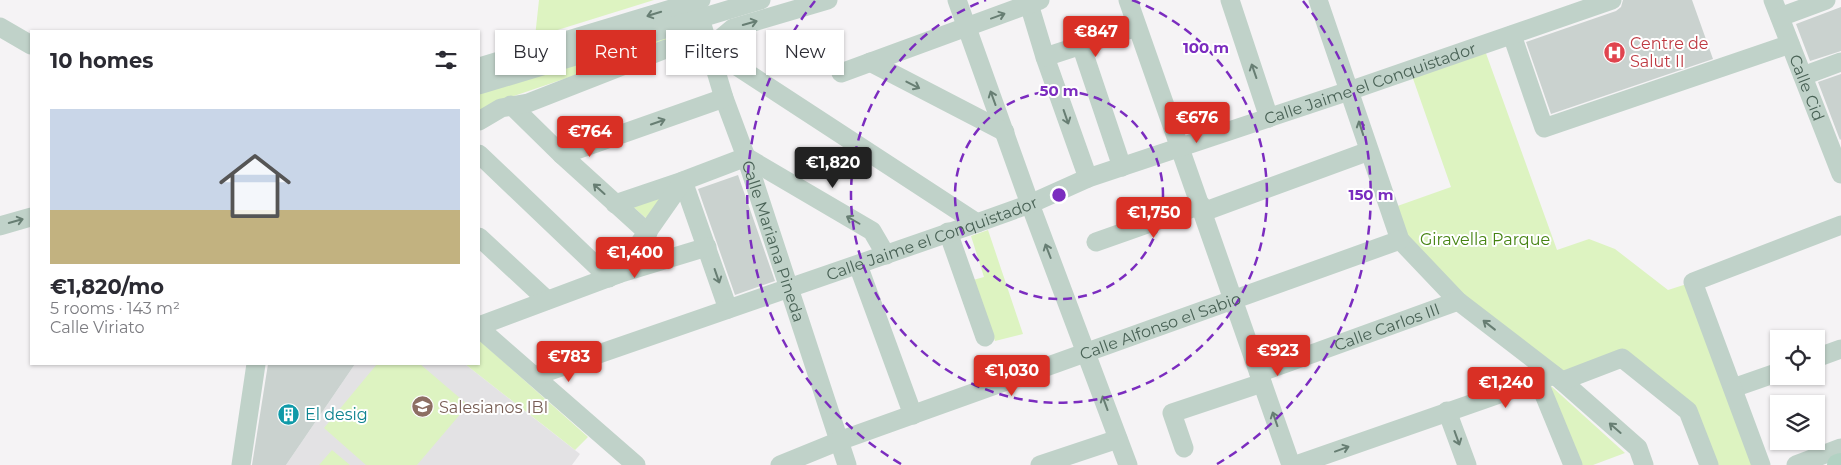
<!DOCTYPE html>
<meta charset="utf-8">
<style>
:root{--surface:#fff;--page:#f2f2f3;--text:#2b2b33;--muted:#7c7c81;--line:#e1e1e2;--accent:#d93025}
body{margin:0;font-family:Montserrat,sans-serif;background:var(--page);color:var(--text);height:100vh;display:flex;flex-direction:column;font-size:19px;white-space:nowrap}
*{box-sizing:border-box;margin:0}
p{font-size:16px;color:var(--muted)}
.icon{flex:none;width:28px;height:28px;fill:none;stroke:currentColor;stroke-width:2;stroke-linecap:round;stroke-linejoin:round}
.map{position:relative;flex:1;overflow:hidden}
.details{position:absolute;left:30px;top:30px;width:450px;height:335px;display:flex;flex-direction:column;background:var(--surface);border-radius:0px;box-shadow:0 1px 4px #0004}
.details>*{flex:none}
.top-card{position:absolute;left:495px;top:30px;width:475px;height:45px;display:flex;gap:10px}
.fabs{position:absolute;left:1770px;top:330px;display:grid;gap:10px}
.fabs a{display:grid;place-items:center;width:55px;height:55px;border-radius:0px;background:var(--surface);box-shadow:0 1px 4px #0004;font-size:25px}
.price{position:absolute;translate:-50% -42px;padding:0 11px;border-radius:5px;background:var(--accent);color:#fff;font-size:16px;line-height:32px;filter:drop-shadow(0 1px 2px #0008)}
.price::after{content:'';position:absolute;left:50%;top:30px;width:15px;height:11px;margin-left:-8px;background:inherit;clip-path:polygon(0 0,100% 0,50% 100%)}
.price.on{background:#222;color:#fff}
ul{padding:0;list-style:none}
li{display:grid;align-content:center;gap:10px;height:265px;padding:0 20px}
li+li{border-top:1px solid var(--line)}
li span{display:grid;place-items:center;height:155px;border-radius:0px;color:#555}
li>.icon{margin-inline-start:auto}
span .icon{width:90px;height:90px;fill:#fffc;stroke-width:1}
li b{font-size:21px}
h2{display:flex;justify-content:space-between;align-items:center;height:60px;padding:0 20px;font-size:21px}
.chip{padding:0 18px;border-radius:0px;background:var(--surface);box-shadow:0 1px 4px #0004;font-size:18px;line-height:45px}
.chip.on{background:var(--accent);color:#fff}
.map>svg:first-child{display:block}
</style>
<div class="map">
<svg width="1841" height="465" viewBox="0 0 1841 465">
<rect width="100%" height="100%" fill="#f5f3f5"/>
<path fill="#e3e2e4" d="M355 364H465L580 454 572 465H286Z"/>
<path fill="#ddf3c1" d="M539 0H654L535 37Z
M698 26 699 33 499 101 479 114V93Z
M1483 45 1557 250 1589 239 1615 249 1668 290 1693 282 1761 465H1709L1688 411 1622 358 1562 381 1400 240 1389 209 1451 187 1410 70Z
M667 191 648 220 630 204Z
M988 230 1023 334 995 341 973 280 984 277 971 236Z
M479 340 588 437 575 450 465 364H479Z
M377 364H420L468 405 417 465H366L324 428Z
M1551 386 1625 453 1593 465H1573L1543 391Z
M332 450 350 465H319Z"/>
<path fill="#cad2cf" d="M1623 0H1692L1713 59 1551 114 1526 42 1616 11 1621 7Z
M1841 7V51L1810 61 1796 24Z
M1841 74V139L1840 140 1818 82Z
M738 175 775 281 735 295 698 189Z
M268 364H355L286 465H252Z"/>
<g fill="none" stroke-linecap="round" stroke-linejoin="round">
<g stroke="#c0d2c9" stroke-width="19">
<path d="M957 0 1030 204 1128 465"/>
<path d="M1128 0 1291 465"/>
<path d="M1230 0 1269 118"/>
<path d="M1318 0 1400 240 1458 301 1562 381 1638 448 1644 465"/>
<path id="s1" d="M1773 0 1841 174"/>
<path d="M1029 4 1045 57 1088 178"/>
<path d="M1780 17 1826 0"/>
<path id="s2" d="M700 18 724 98 746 157 847 465"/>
<path d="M0 27 31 45"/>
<path d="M1512 35 1544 128 1790 44"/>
<path d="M1081 45 1122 167"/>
<path d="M709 48 733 28 828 0"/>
<path d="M1045 57 1137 27"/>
<path d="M870 62 1005 132"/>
<path d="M479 67 701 0"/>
<path d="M841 73 1040 0"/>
<path d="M1803 76 1841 62"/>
<path d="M479 85 761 0"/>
<path d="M511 105 562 155 648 233"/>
<path d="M479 121 501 108 528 103 666 49 696 44 709 48 977 223"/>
<path d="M479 154 609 278"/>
<path d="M562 155 724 98"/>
<path d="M615 204 683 181 728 309"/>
<path d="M1203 212 1369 151"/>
<path d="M0 226 31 217"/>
<path d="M948 232 985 337"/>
<path d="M479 237 547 300"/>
<path d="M1096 242 1201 205"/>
<path d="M858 265 913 415"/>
<path d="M618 274 707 247"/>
<path d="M479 326 618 274 683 181 746 157 872 231 886 255"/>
<path d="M479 328 636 465"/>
<path d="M1816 358 1841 349"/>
<path id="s3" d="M1259 373 1458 301"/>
<path id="s4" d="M535 376 977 223 1030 204 1088 178 1349 91 1612 0"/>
<path d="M1538 380 1573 465"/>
<path d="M1562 381 1622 358 1688 411 1709 465"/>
<path d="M1733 388 1779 372"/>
<path d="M1447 411 1467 465"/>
<path d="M1184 448 1172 413 1262 383"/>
<path d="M241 465 256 364"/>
<path id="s5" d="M780 465 839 441 1400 240"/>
<path d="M1040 465 1118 439"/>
<path d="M1296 465 1554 375"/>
<path d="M1761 465 1693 282 1841 225"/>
<path d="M1796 465 1841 448"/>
</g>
<path stroke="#b2d2c3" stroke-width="22" d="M1838 465 1841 464"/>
</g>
<defs><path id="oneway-shaft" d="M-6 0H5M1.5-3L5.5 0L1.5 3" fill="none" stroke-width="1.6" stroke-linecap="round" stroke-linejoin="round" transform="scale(1.25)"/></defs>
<g stroke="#677e73">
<use href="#oneway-shaft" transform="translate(654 14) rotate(163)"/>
<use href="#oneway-shaft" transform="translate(998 16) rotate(-20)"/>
<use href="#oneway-shaft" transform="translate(750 23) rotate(-16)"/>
<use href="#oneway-shaft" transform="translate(1254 71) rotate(-109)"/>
<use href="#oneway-shaft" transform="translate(913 85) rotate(27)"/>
<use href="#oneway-shaft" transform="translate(993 98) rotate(-110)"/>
<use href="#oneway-shaft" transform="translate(1066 117) rotate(71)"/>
<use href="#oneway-shaft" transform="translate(658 122) rotate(-19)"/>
<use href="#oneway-shaft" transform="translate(1361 128) rotate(-108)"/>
<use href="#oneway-shaft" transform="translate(599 189) rotate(-138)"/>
<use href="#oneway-shaft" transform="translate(853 220) rotate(-150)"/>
<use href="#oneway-shaft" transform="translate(16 221) rotate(-16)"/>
<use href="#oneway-shaft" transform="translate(1048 251) rotate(-111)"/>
<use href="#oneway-shaft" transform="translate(717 276) rotate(71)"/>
<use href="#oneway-shaft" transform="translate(1489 325) rotate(-142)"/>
<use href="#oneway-shaft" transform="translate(1105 403) rotate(-110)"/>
<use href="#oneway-shaft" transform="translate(1275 419) rotate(-109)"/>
<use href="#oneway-shaft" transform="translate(1615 428) rotate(-139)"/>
<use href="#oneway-shaft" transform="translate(1457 438) rotate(70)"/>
<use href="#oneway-shaft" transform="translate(1342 449) rotate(-20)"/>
</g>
<g fill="none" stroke="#7b2cbf" stroke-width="2.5" stroke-dasharray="9 6">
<circle cx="1059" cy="195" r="104"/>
<path d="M1132 0A208 208 0 1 1 986 0"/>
<path d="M901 464A312 312 0 0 1 815 1M1303 1A312 312 0 0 1 1217 464"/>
</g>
<defs>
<symbol id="hospital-disc" viewBox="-11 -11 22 22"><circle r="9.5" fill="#e0444e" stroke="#fff"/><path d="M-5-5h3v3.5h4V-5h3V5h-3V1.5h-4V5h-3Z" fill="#fff"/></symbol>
<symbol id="school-disc" viewBox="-11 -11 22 22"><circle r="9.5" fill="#8d6e63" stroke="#fff"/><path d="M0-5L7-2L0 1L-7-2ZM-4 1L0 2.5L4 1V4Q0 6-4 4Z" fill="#fff"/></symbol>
<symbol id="building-disc" viewBox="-11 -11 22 22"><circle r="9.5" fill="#0f9aa8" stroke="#fff"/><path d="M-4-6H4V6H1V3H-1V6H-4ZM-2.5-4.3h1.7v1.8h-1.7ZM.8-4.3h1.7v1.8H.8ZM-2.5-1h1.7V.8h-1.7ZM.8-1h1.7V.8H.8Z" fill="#fff"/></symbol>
</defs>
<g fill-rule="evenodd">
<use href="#hospital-disc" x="1602" y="40" width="25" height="25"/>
<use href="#school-disc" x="410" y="394" width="25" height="25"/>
<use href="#building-disc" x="276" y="402" width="25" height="25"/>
</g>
<g text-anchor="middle" stroke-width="4" stroke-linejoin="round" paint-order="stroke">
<g font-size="16" fill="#be3a42" stroke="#fff" text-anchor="start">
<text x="1630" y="49">Centre de<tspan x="1630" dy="18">Salut II</tspan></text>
</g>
<g font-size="16" fill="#496256" stroke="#fff">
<text dy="6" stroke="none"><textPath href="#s4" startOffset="885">Calle Jaime el Conquistador</textPath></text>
<text dy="6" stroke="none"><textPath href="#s1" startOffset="94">Calle Cid</textPath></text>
<text dy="6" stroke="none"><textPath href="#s4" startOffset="420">Calle Jaime el Conquistador</textPath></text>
<text dy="6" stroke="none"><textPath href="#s2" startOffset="235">Calle Mariana Pineda</textPath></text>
<text dy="6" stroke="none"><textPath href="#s5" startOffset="405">Calle Alfonso el Sabio</textPath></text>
<text dy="6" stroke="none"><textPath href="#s3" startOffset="136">Calle Carlos III</textPath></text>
</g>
<g font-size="16" fill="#468413" stroke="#fff">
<text x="1485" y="245">Giravella Parque</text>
</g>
<g font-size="16" fill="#785e54" stroke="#fff" text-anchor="start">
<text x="439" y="413">Salesianos IBI</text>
</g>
<g font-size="16" fill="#0d838f" stroke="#fff" text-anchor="start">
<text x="305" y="420">El desig</text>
</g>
</g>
<circle cx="1059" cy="195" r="8" fill="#7b2cbf" stroke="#fff" stroke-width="2.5"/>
<g font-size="15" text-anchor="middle" font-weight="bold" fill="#7b2cbf" stroke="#fff" stroke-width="4" stroke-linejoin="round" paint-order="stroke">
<text x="1206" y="53">100 m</text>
<text x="1059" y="96">50 m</text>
<text x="1371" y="200">150 m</text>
</g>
</svg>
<div class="fabs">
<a><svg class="icon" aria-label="locate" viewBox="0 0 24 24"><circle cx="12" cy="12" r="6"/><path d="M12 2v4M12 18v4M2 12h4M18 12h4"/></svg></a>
<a><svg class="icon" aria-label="layers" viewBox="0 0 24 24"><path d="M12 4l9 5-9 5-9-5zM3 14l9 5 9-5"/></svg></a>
</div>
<b class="price" style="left:1096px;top:58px">€847</b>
<b class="price" style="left:1197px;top:144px">€676</b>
<b class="price" style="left:590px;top:158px">€764</b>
<b class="price on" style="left:833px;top:189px">€1,820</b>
<b class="price" style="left:1154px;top:239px">€1,750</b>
<b class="price" style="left:635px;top:279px">€1,400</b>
<b class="price" style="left:1278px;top:377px">€923</b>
<b class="price" style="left:569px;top:383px">€783</b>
<b class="price" style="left:1012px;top:397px">€1,030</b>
<b class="price" style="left:1506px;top:409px">€1,240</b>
<div class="top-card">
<a class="chip">Buy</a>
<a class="chip on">Rent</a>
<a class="chip">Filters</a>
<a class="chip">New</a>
</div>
<section class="details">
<h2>10 homes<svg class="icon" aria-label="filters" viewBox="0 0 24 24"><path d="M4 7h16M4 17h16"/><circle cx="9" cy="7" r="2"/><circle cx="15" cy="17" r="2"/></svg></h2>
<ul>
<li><span style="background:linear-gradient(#c9d6e8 65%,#c2b280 0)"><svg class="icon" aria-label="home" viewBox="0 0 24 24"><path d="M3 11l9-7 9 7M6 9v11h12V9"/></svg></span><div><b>€1,820/mo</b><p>5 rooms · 143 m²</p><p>Calle Viriato</p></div></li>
</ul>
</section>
</div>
